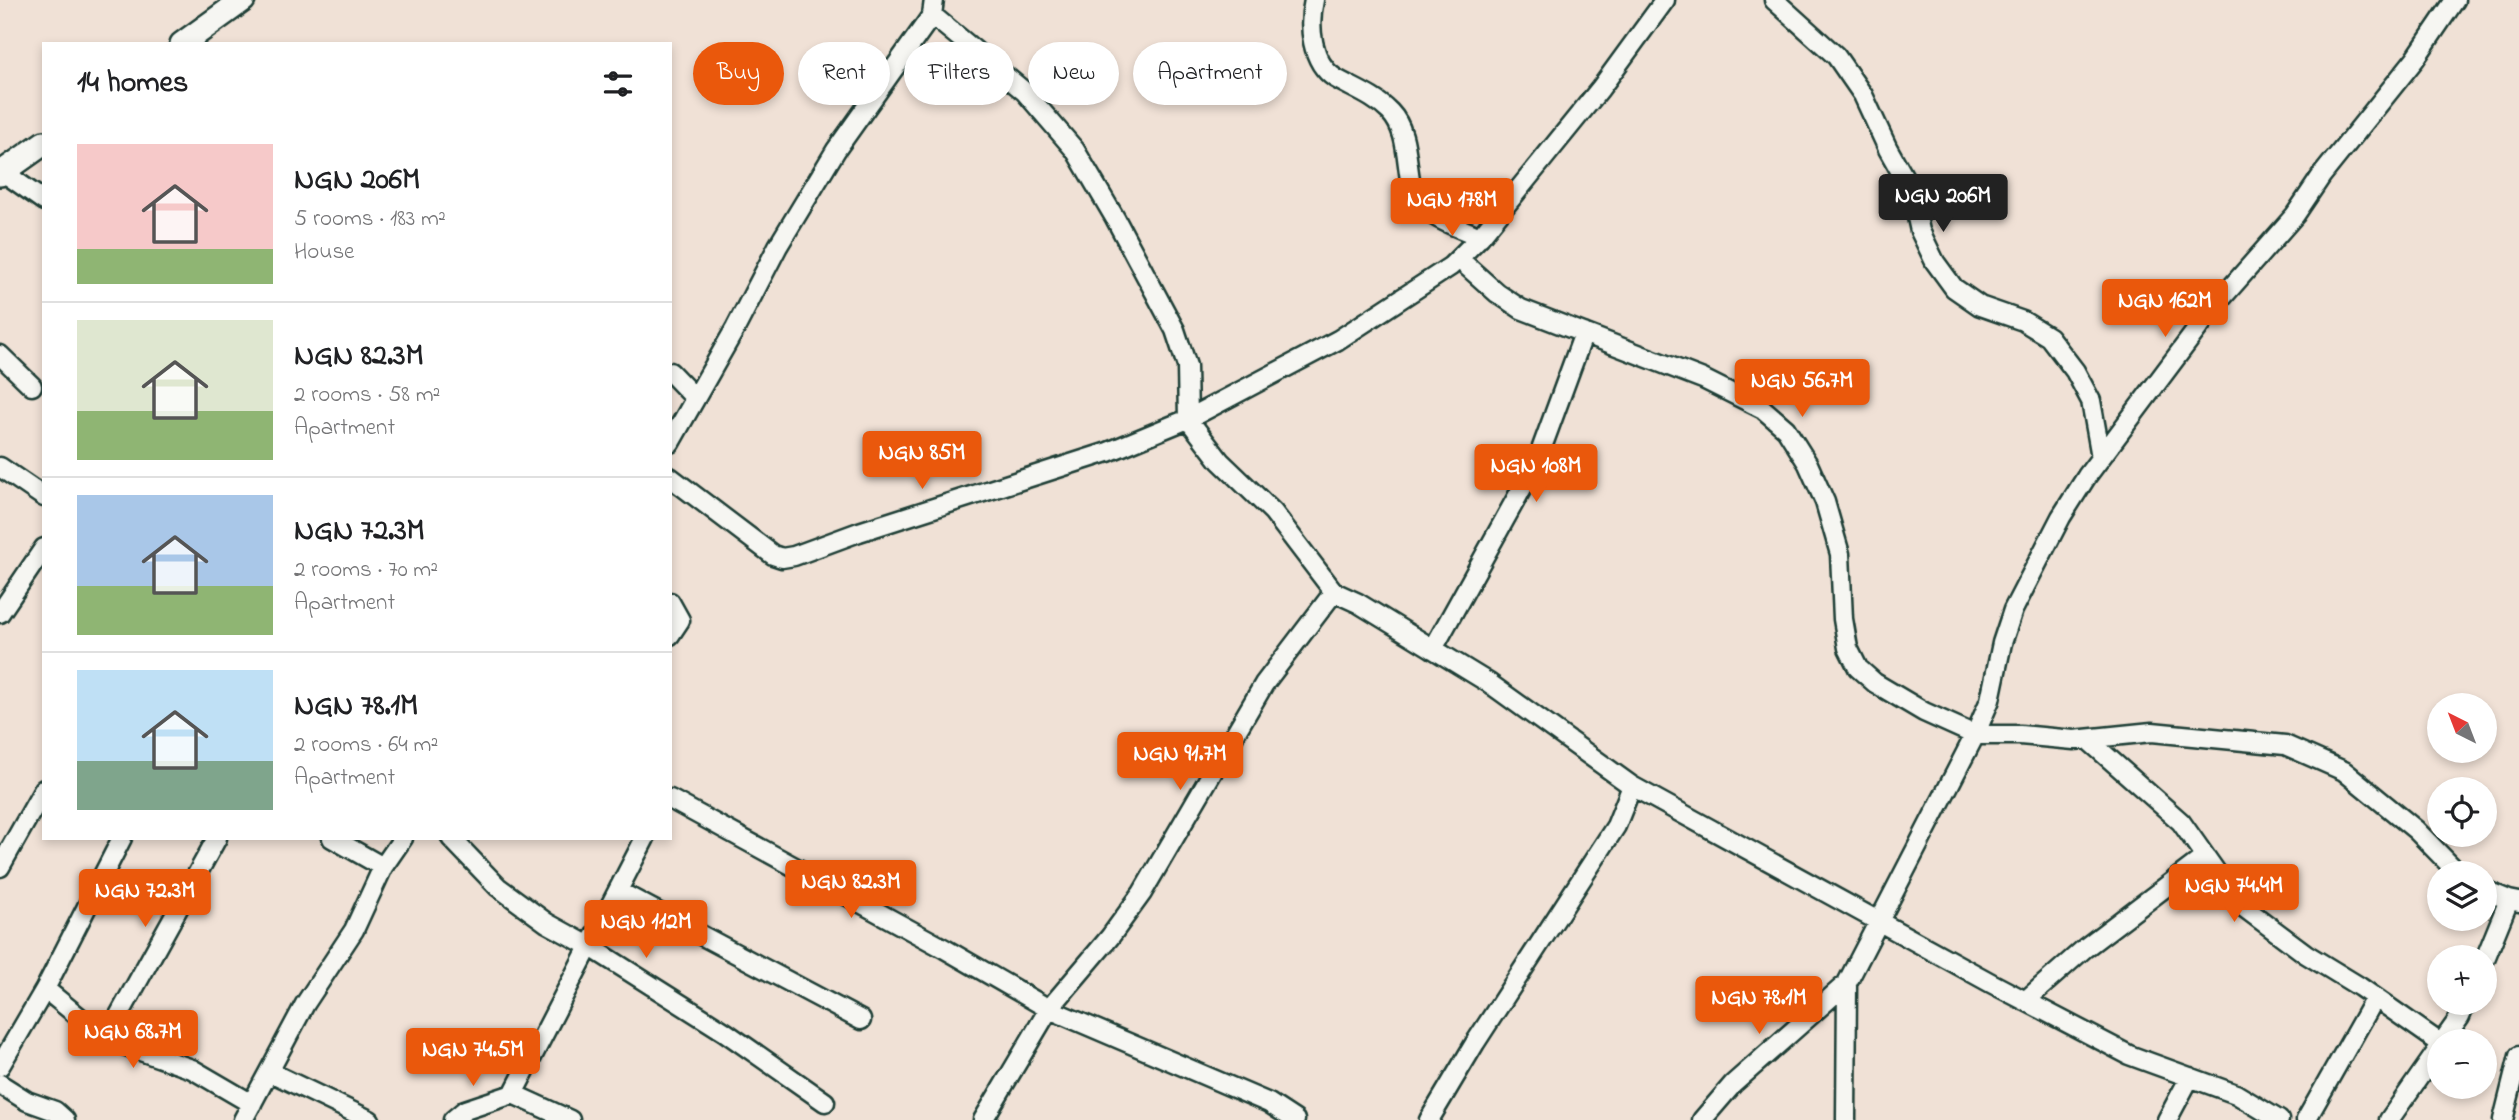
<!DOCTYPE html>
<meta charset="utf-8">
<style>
:root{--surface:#fff;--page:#f6f6f6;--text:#202124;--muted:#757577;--line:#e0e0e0;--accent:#ea580c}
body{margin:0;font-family:"Indie Flower",sans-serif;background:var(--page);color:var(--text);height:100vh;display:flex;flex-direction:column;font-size:26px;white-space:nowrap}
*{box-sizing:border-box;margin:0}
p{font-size:23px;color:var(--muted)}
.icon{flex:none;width:38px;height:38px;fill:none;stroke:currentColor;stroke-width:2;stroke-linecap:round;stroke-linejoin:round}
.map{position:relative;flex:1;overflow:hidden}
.details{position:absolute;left:42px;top:42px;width:630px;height:798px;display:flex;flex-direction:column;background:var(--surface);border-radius:0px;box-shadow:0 4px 10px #0003}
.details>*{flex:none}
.guide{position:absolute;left:693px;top:42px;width:665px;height:63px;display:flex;gap:14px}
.needle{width:46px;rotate:318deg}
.tools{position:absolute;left:2427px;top:693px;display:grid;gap:14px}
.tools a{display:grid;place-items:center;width:70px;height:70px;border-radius:50%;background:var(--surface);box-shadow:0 4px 10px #0003;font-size:35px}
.price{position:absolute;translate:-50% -60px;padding:0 16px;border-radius:7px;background:var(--accent);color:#fff;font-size:23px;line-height:46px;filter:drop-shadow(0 2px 4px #0008)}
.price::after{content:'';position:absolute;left:50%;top:42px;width:21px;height:16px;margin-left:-10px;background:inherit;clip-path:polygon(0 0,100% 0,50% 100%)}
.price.current{background:#222;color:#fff}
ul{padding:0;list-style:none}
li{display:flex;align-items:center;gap:21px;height:175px;padding:0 35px}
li+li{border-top:2px solid var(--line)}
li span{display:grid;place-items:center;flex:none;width:196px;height:140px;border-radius:0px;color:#555}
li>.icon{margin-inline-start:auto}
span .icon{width:84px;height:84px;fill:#fffc;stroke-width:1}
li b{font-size:30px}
h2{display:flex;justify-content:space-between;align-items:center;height:84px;padding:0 35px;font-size:30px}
.chip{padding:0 24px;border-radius:32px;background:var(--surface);box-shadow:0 4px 10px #0003;font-size:24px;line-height:63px}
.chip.current{background:var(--accent);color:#fff}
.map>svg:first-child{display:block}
</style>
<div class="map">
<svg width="2519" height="1120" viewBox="0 0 2519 1120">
<rect width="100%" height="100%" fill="#f0e1d6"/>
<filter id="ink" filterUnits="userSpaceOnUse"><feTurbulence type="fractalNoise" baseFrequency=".0143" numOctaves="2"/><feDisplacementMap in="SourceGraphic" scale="14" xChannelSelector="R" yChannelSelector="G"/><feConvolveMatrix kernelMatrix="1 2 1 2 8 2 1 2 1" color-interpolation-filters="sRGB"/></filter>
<g filter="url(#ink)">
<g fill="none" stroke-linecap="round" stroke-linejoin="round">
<defs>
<path id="minor" d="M1314 0C1308 26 1311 62 1335 78 1354 89 1374 96 1390 112 1414 137 1402 180 1419 203 1433 220 1461 228 1480 237
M1774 0 1836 56 1863 95 1888 149 1911 190 1920 231 1935 262 1954 288 1980 306 2023 321 2049 337 2075 371 2091 401 2101 457
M932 15 1025 92 1075 150 1115 218 1175 330 1187 366 1188 419 1220 461 1273 512 1334 592 1358 603 1489 683 1632 786 1991 983 2129 1055 2236 1094 2279 1120
M3 172 44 201
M1459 259 1497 293 1521 309 1703 379 1763 409 1786 429 1808 464 1825 502 1840 554 1843 619 1848 648 1858 668 1875 683 1924 712 1975 735H2020L2074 740 2152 732 2285 745 2344 771 2416 830 2458 873
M0 355 32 386
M670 372 695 398
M670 443 735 329 778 246 836 150 932 15 934 0
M0 467 44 497
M670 477 773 555 782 558 794 556 859 532 1108 452 1188 419 1338 340 1451 266 1480 237 1600 89 1665 0
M670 602 680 620 670 635
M0 613 44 548
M1433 649 1537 461 1584 333
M2087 739 2181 822 2238 903 2306 954 2360 987 2440 1043
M670 799 945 949 1049 1009 1269 1103 1295 1120
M332 838 383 867
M451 838 498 887 547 923 589 946 725 1032 825 1102
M0 867 44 789
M2485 890 2509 900 2519 902
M618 891 861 1020
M2485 959 2509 900
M45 989 106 1039 192 1069 252 1104
M2025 1001 2085 948 2205 857
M106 1039 217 838
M2443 1041 2460 1017 2466 1003
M0 1066 45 989 122 838
M270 1072 370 1120
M0 1084 27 1101 55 1111 65 1120
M513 1094 645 838
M243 1120 305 1004 354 930 383 867 403 838
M453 1120 465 1110 513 1094 570 1120
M983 1120 1049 1009 1110 937 1142 893 1264 684 1334 592
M1429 1120 1475 1043 1616 826 1632 786
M1702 1120 1733 1084 1847 983
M1846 1120 1847 983 1975 735 1990 700 2002 643 2013 610 2061 517 2087 476 2213 308 2295 215 2322 175 2415 59 2455 0
M2167 1120 2190 1077
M2306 1120 2375 998
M2389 1120 2440 1047
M2503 1120 2519 1056"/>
<path id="tertiary" d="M182 44 243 0
M0 174 44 143"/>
</defs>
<use href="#minor" stroke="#1f3d34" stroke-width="23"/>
<use href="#tertiary" stroke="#1f3d34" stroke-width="28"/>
<use href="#minor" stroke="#f6f6f2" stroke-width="18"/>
<use href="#tertiary" stroke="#f6f6f2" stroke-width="23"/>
</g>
</g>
</svg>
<div class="tools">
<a><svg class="needle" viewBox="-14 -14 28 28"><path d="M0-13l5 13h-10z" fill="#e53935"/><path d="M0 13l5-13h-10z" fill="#757577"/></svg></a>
<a><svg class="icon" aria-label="locate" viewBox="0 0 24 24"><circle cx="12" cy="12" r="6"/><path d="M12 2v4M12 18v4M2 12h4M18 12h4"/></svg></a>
<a><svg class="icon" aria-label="layers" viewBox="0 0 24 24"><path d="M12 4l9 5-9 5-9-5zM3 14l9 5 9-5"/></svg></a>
<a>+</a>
<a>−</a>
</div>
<b class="price current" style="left:1943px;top:234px">NGN 206M</b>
<b class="price" style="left:1452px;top:238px">NGN 178M</b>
<b class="price" style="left:2165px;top:339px">NGN 162M</b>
<b class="price" style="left:1802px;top:419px">NGN 56.7M</b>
<b class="price" style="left:922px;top:491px">NGN 85M</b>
<b class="price" style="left:1536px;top:504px">NGN 108M</b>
<b class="price" style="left:1180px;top:792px">NGN 91.7M</b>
<b class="price" style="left:851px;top:920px">NGN 82.3M</b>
<b class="price" style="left:2234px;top:924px">NGN 74.4M</b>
<b class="price" style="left:145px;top:929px">NGN 72.3M</b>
<b class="price" style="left:646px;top:960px">NGN 112M</b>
<b class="price" style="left:1759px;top:1036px">NGN 78.1M</b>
<b class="price" style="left:133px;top:1070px">NGN 68.7M</b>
<b class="price" style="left:473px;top:1088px">NGN 74.5M</b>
<div class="guide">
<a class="chip current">Buy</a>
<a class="chip">Rent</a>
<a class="chip">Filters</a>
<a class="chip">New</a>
<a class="chip">Apartment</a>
</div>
<section class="details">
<h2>14 homes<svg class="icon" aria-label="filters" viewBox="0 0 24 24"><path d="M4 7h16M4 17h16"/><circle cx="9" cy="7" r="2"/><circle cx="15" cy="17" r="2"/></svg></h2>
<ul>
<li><span style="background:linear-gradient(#f6c9c9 75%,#8fb573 0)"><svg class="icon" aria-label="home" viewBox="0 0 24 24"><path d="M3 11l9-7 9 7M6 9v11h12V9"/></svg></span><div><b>NGN 206M</b><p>5 rooms · 183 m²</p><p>House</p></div></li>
<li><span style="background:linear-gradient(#dfe7d0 65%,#8fb573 0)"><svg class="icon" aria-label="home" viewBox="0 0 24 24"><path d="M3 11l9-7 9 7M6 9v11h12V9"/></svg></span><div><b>NGN 82.3M</b><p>2 rooms · 58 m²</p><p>Apartment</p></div></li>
<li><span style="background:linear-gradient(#a9c7e8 65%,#8fb573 0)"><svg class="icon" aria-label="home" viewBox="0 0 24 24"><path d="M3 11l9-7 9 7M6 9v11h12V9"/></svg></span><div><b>NGN 72.3M</b><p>2 rooms · 70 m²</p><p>Apartment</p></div></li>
<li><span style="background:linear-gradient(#bfe0f5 65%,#7fa58c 0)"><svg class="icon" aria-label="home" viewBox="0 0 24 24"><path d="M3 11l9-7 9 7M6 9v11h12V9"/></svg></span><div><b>NGN 78.1M</b><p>2 rooms · 64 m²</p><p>Apartment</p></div></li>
</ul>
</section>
</div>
